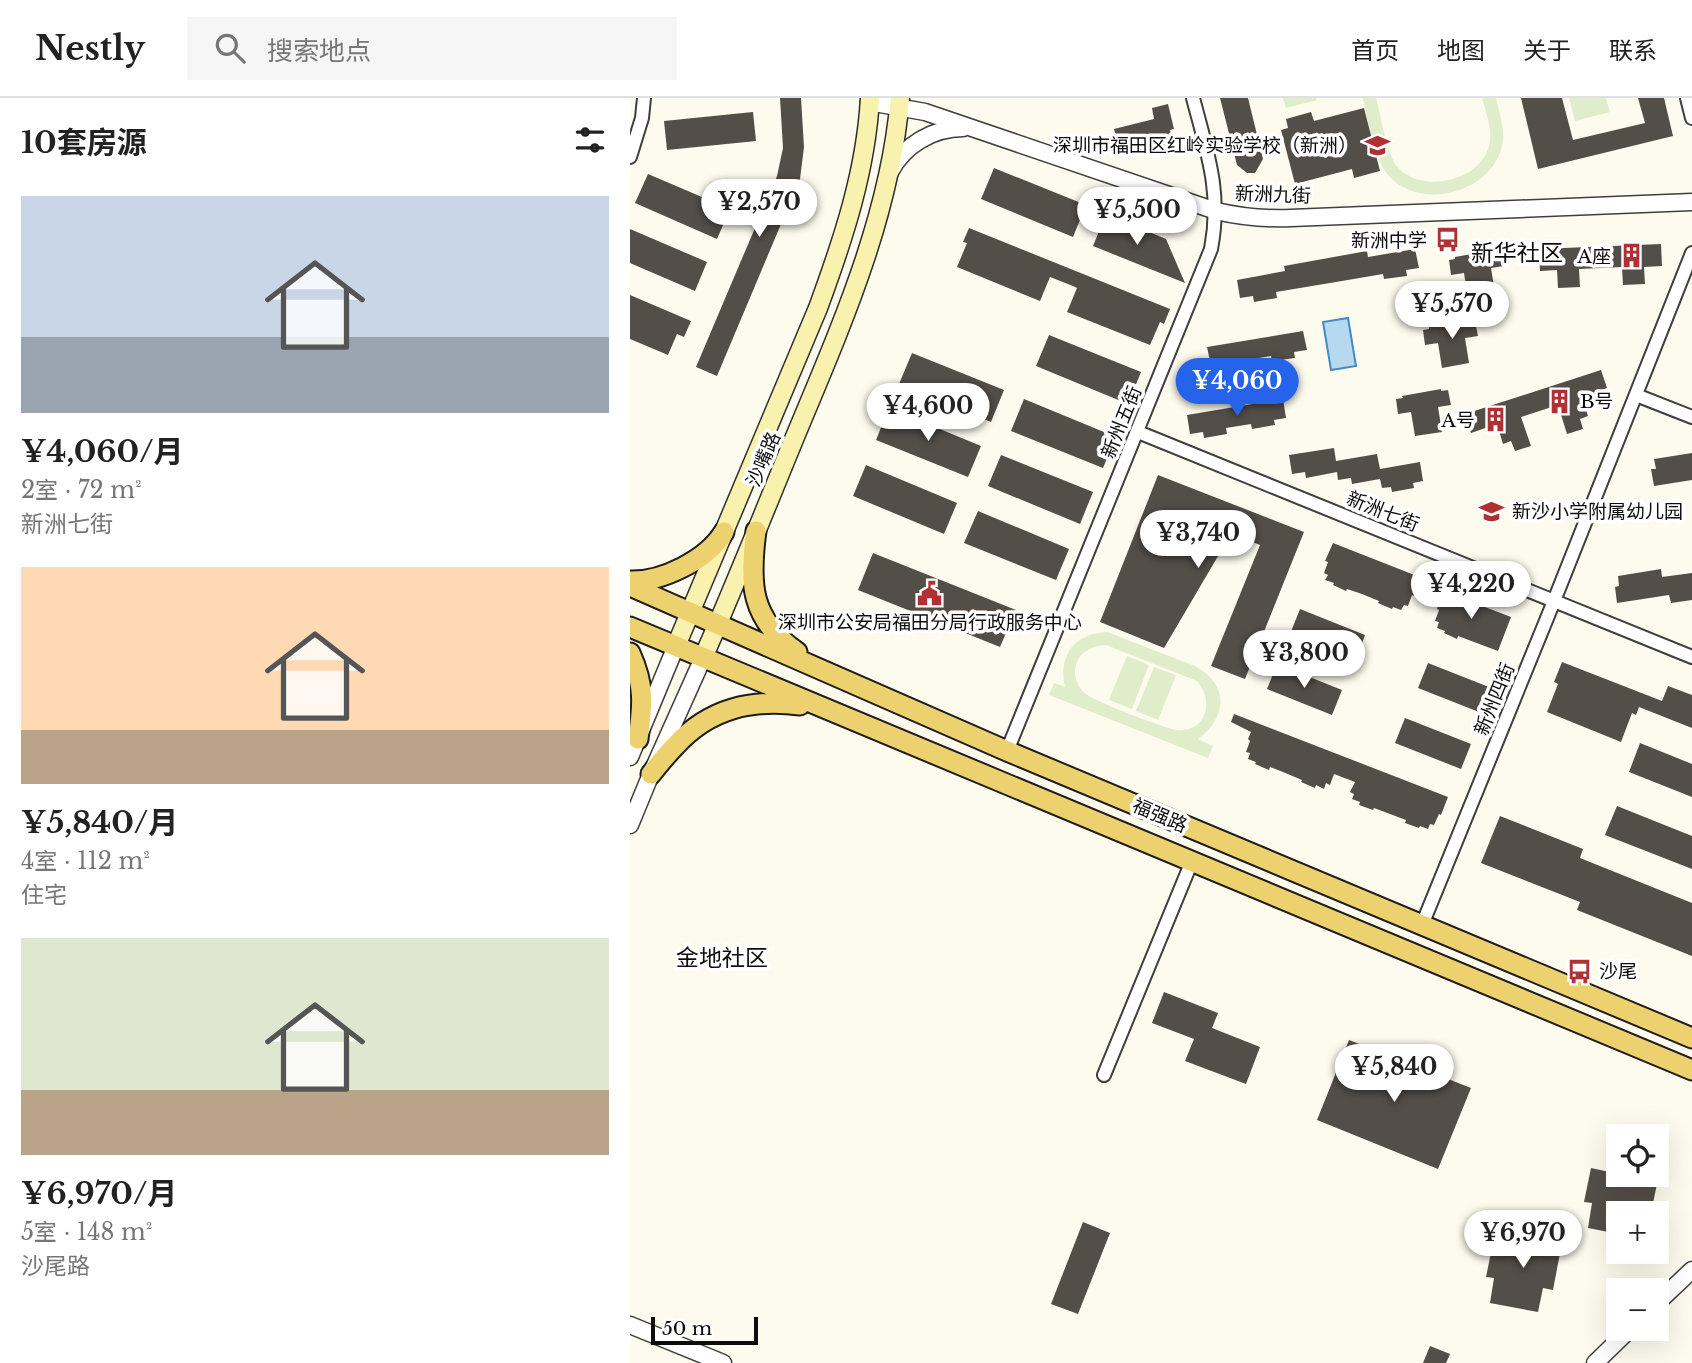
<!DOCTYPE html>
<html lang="zh">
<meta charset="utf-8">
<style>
:root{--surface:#fff;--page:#f6f6f6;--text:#222;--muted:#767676;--line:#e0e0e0;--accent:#2563eb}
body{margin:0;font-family:"Libre Baskerville","Noto Sans SC",serif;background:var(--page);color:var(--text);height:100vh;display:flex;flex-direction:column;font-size:26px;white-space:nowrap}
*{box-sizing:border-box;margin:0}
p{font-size:23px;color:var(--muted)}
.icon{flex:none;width:38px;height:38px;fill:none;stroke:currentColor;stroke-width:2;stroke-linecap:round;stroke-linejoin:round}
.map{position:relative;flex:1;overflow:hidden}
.side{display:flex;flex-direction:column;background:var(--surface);width:630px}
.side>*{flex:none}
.controls{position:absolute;left:976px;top:1026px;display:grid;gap:14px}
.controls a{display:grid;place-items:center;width:63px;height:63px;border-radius:0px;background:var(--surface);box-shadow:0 7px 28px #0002;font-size:35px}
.scale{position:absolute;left:21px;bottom:18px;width:107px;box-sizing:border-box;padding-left:7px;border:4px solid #0c0c0c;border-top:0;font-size:19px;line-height:24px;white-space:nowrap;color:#0c0c0c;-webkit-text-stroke:5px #fff;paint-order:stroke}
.price{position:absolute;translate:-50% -60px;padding:0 16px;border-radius:24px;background:#fff;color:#222;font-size:23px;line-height:46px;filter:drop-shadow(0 2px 4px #0008)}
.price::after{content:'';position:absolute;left:50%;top:42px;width:21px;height:16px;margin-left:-10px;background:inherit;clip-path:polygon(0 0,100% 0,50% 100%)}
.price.on{background:var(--accent);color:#fff}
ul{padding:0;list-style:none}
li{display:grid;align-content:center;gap:14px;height:371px;padding:0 21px}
li span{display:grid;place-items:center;height:217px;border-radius:0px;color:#555}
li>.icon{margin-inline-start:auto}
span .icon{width:126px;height:126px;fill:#fffc;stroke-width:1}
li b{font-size:30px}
h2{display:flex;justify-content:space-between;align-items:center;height:84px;padding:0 21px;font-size:30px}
header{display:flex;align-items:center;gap:42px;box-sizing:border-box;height:98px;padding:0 35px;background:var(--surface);border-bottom:2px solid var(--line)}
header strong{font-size:33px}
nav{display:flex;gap:38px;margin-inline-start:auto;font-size:24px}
.search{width:490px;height:63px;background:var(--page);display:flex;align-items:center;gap:18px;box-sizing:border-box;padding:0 24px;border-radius:0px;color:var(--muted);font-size:26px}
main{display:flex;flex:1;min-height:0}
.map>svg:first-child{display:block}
</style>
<header>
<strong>Nestly</strong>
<div class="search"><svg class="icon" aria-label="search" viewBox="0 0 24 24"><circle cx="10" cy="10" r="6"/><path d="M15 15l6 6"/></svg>搜索地点</div>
<nav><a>首页</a><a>地图</a><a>关于</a><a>联系</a></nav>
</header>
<main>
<section class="side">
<h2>10套房源<svg class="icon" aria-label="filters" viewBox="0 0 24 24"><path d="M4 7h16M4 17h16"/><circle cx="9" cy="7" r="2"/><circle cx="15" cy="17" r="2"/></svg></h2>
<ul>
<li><span style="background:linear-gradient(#c9d6e8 65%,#9aa5b1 0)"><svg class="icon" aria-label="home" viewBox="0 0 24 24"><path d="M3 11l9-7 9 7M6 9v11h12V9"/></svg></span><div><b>¥4,060/月</b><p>2室 · 72 m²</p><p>新洲七街</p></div></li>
<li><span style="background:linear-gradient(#ffd9b3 75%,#b9a48a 0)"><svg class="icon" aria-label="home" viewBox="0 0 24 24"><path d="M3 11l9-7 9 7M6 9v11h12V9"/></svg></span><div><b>¥5,840/月</b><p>4室 · 112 m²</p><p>住宅</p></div></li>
<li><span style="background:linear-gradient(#dfe7d0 70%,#b9a48a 0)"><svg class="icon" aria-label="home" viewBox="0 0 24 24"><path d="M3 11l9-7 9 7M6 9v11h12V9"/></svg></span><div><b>¥6,970/月</b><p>5室 · 148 m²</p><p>沙尾路</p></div></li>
</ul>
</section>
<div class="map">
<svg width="1062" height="1265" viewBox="0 0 1062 1265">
<rect width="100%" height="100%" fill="#fdfbed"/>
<path fill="#e0edcb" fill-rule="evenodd" d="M653 0H686L687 2 656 10Z
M733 0H746C751 18 756 53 766 67 789 97 850 84 859 48 863 32 856 15 852 0H866C869 15 876 32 872 48 862 95 789 114 758 77 743 59 738 23 733 0Z
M939 0H976L980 14 945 23Z
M477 534 565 568C600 587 597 619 568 641L583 648 578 660 419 597 424 585 435 589C428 557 444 536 477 534ZM476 547 567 583C585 603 576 635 547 632 536 631 464 603 456 596 447 589 443 578 446 567 450 553 463 548 476 547Z
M497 558 519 567 502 611 479 602Z
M524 569 546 577 528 622 506 613Z"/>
<path fill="#b6d9f0" stroke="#448bc1" stroke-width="2" d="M718 220 726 268 701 272 693 224Z"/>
<path fill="#544e49" d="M150 0H171L174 49 170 81 87 278 66 269 147 78 153 50Z
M590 0H618L633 61 625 75H617L607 67Z
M891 0H932L943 42 1015 25 1008 0H1034L1043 38 908 71Z
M538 6 544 31 540 32 547 57 528 50 525 37 488 47 484 31 524 21 522 10Z
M734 10 750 73 724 80 722 71 665 86 651 32 658 30 656 21 681 14 684 23Z
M123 14 126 43 37 52 34 23Z
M364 70 456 107 443 139 351 101Z
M18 76 100 111 87 141 5 105Z
M476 116 536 141 555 185 463 148Z
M339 130 540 211 534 226 530 224 520 247 437 214 447 190 443 188 420 179 410 203 327 169 337 145 333 144Z
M0 131 77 164 65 193 0 165Z
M1031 146 1032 168 1014 169 1015 186 993 187 992 169 949 171 950 189 928 190 927 172 910 173 909 151Z
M785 151 789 170 776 172 777 178 754 181 753 176 706 184 646 194 647 200 624 204 623 198 610 200 607 182 655 173 654 168 737 153 738 159Z
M864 152V155L871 153 874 168 861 170 865 195 838 200 834 175 821 177 819 162 825 161V159Z
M0 197 61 223 54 239 47 236 38 257 0 241Z
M838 222V225L845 223 848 238 835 240 839 265 812 270 808 245 795 247 793 232 799 231V229Z
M673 233 677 252 664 254 665 260 642 263 641 258 616 262 617 268 594 272 593 266 581 268 577 249Z
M419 237 511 274 498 306 406 268Z
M282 255 374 292 361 324 269 286Z
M971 272 977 290 952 299 958 318 950 321 953 331 937 336 928 307 891 319 901 348 885 353 881 343 873 346 867 326 841 335 835 316Z
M811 291V293L818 292 821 307 808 309 812 334 785 338 781 314 768 316 766 301 773 300 772 298Z
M394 301 486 339 473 370 381 333Z
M653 301 656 320 644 322 645 327 622 331 621 326 596 330 597 336 574 340 573 334 560 336 557 317Z
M259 310 351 348 338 379 246 342Z
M704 350 706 363 747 356 750 371 790 364 793 383 783 385 784 390 762 394 761 389 752 390 750 381 722 386 721 380 708 382 707 374 676 380 675 374 662 376 659 357Z
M1062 355V382L1024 388 1021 371H1026L1024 361Z
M371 357 463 394 450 426 358 388Z
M236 367 327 405 314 436 223 398Z
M528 377 674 434 615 581 581 568 630 447 601 436 534 550 470 524Z
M348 413 439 451 426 482 334 445Z
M703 445 792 480 785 498 782 497 778 508 774 507 771 512 763 509 762 511 748 505 749 503 732 496 717 491 716 493 703 487 704 485 695 482 698 477 694 475 698 464 695 463Z
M243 455 386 512 370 549 228 492Z
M1031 471 1032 479 1062 475V502L1041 505 1039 497 987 505 985 489 989 488 988 478Z
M813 493 881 519 868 553 828 538 827 541 814 535 815 533 807 530 809 524 805 523 809 512 807 511Z
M670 511 735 537 726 562 660 536Z
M932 564 1032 603 1038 588 1062 597V630L1009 609 1006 617 1002 615 991 644 917 614 928 586 924 584Z
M798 565 864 591 854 616 788 590Z
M647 566 712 592 702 617 637 591Z
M604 616 818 699 811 717 809 716 804 727 800 726 798 731 790 728 789 730 775 725 776 722 744 710 743 712 729 707 730 704 722 701 724 696 720 694 725 684 704 676 700 687 696 685 694 691 686 687 685 690 671 684 672 682 648 672 640 669 639 672 625 666 626 664 618 661 620 655 616 654 620 643 618 641 621 634 601 624Z
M775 620 841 646 831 671 765 645Z
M1010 645 1062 666V699L999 674Z
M987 708 1062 738V771L975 737Z
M870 718 953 751 950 760 1062 805V858L947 812 950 804 851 765Z
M534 894 588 915 582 930 630 949 616 986 555 963 564 941 522 925Z
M719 942 841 990 808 1071 687 1022Z
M961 1070 989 1076H1029L1021 1115H989V1136L958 1130 962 1105 954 1104Z
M453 1124 480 1135 448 1216 421 1206Z
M891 1124 911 1128 908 1145 931 1150 923 1192 913 1190 908 1214 860 1205 864 1180 856 1179 863 1145 886 1149Z
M800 1248 820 1256 816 1265H793Z"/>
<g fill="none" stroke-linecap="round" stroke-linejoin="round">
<defs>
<path id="minor" d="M1057 0 1062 20
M0 59 12 20 14 0
M1006 297 1062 319
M508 334 1062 559
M377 653 581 151C592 94 577 54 563 0
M792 827 924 503 1062 155
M474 977 562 763"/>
<path id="tertiary" d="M239 4 295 14 586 113C611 119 635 121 661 120L1062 104
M260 74C274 47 303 30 333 30
M0 659 46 548
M0 727 21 676 73 560
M1027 1205 1062 1172
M0 1227 93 1265
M965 1265 1001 1230"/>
<path id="secondary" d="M46 548 188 210C213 142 236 73 240 0
M73 560C106 485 136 409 167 334 212 226 260 118 270 0"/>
<path id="primary" d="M126 433C119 485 120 521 167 554
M0 483C32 484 77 462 94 434
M0 488 377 653 1062 940
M0 529 1062 972
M0 555C15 588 13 607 8 641
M21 676C29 666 37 656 46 647 80 610 122 601 170 607"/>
</defs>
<use href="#minor" stroke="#3f3f3f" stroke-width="16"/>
<use href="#tertiary" stroke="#3f3f3f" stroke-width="19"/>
<use href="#secondary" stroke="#2e2e2e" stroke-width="21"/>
<use href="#primary" stroke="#1d1d1d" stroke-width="23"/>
<use href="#minor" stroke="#fff" stroke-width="12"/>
<use href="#tertiary" stroke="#fff" stroke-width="16"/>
<use href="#secondary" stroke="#f8f2ae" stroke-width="18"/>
<use href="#primary" stroke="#ecd16e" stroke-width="19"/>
</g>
<defs>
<symbol id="school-bare" viewBox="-9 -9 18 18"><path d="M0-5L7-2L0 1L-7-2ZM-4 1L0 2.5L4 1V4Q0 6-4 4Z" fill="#af3133" stroke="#fff" stroke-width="2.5" paint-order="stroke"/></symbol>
<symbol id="bus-bare" viewBox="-9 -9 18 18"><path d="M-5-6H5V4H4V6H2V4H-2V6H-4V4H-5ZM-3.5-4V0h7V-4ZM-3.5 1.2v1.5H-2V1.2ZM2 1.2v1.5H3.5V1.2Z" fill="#af3133" stroke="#fff" stroke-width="2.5" paint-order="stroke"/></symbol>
<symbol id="building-bare" viewBox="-9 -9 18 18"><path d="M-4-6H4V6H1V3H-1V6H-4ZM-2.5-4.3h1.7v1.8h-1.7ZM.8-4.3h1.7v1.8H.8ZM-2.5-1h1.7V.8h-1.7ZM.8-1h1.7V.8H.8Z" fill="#af3133" stroke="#fff" stroke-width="2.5" paint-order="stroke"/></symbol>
<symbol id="civic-bare" viewBox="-9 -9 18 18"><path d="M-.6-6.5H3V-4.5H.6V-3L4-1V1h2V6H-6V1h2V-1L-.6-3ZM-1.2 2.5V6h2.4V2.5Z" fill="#af3133" stroke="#fff" stroke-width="2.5" paint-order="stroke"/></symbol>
</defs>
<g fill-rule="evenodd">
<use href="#school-bare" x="730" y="30" width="35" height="35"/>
<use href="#bus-bare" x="800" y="124" width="35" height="35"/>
<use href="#building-bare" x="984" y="140" width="35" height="35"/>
<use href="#building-bare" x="912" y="286" width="35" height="35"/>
<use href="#building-bare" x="848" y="304" width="35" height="35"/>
<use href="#school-bare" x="844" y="396" width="35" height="35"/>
<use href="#civic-bare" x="282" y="478" width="35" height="35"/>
<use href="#bus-bare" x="932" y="856" width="35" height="35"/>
</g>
<g text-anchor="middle" stroke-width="7" stroke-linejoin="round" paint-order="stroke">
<g font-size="19" fill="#0c0c0c" stroke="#fff" text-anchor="end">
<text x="727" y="54">深圳市福田区红岭实验学校（新洲）</text>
<text x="797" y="149">新洲中学</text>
<text x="981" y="165">A座</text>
<text x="950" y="310" text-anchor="start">B号</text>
<text x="845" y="329">A号</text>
<text x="882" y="420" text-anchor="start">新沙小学附属幼儿园</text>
<text x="300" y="531" text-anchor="middle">深圳市公安局福田分局行政服务中心</text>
<text x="969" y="880" text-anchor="start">沙尾</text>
</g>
<g font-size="19" fill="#0c0c0c" stroke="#fff">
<text transform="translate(643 96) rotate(2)" y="7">新洲九街</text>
<text transform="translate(491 324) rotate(-68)" y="7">新州五街</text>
<text transform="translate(133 361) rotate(-67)" y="7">沙嘴路</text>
<text transform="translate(753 413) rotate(22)" y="7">新洲七街</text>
<text transform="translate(864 601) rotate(-68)" y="7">新州四街</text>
<text transform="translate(530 717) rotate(23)" y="7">福强路</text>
</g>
<g font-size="23" fill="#0c0c0c" stroke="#fff">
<text x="887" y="163">新华社区</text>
<text x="92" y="868">金地社区</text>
</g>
</g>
</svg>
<div class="controls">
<a><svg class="icon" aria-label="locate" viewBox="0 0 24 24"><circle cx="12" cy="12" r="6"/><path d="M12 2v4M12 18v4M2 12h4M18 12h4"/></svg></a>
<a>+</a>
<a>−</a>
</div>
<div class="scale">50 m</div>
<b class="price" style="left:129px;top:141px">¥2,570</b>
<b class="price" style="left:507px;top:149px">¥5,500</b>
<b class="price" style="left:822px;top:243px">¥5,570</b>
<b class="price on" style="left:607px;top:320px">¥4,060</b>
<b class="price" style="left:298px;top:345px">¥4,600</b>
<b class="price" style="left:568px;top:472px">¥3,740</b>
<b class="price" style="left:841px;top:523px">¥4,220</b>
<b class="price" style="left:674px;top:592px">¥3,800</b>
<b class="price" style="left:764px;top:1006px">¥5,840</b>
<b class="price" style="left:893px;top:1172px">¥6,970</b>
</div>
</main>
